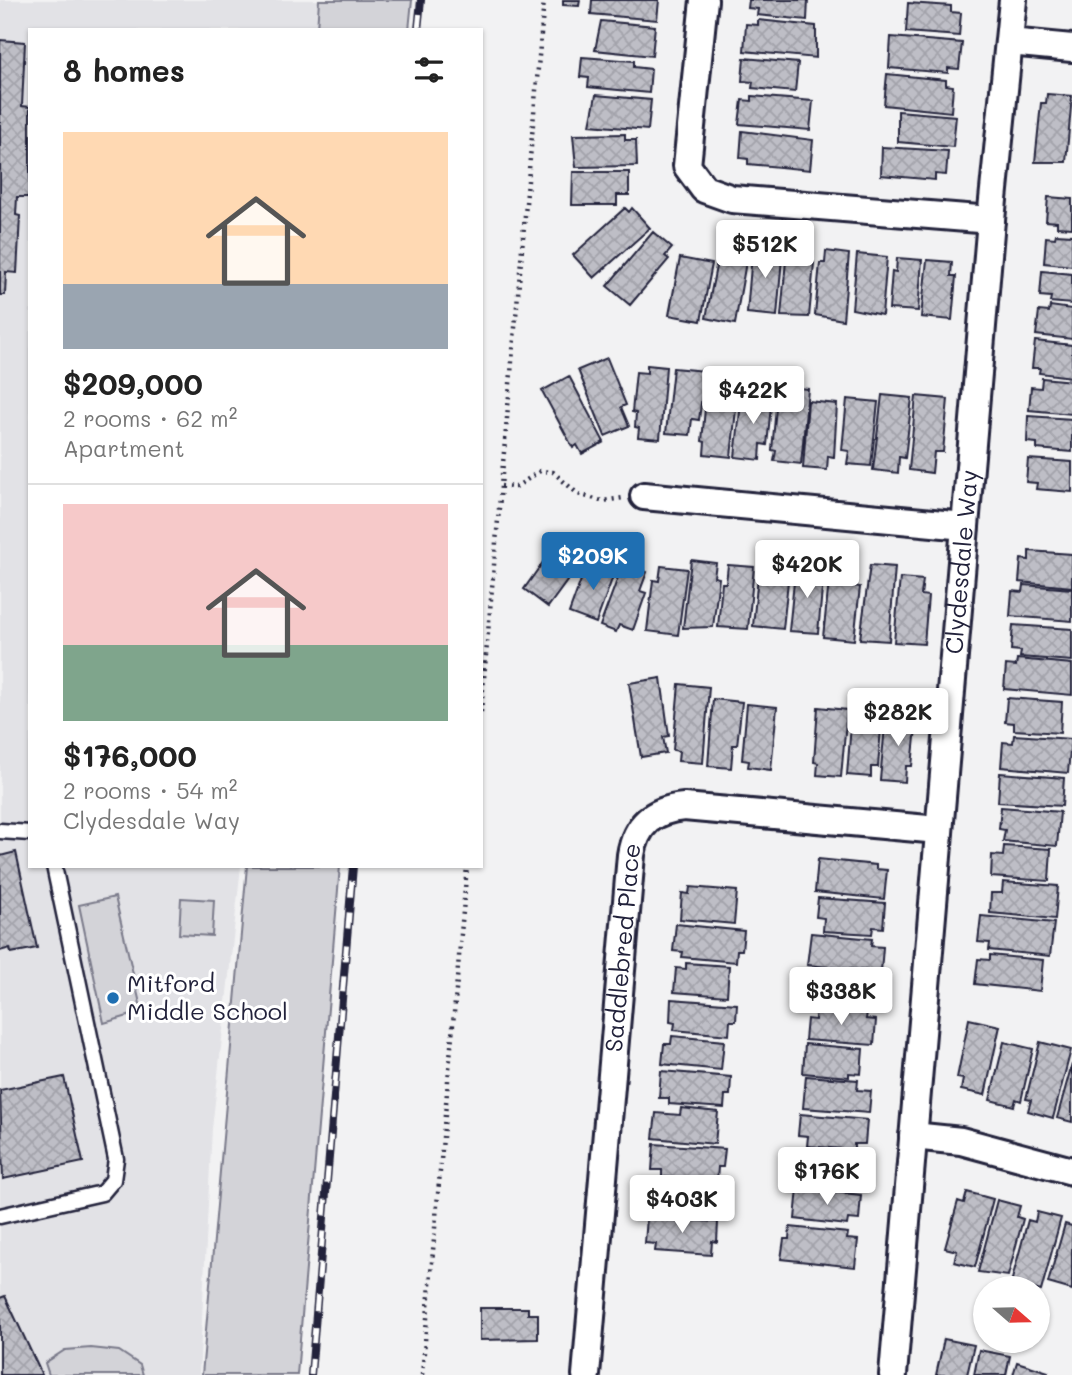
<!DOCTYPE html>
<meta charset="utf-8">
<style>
:root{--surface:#fff;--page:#f6f6f6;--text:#222;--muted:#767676;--line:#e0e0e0;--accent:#1f6fb2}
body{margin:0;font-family:Mali,sans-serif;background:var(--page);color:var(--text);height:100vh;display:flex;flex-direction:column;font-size:26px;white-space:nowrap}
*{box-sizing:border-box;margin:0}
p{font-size:23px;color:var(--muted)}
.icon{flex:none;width:38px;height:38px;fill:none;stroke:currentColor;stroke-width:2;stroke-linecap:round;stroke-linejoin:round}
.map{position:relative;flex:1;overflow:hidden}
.drawer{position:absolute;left:28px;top:28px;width:455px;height:840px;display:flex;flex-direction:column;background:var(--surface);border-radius:0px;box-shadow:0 2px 5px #0004}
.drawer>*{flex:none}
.needle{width:46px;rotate:110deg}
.controls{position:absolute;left:973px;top:1276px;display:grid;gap:14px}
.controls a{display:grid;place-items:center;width:77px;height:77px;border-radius:50%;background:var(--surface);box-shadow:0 2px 5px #0004;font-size:35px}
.price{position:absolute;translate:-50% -60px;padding:0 16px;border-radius:7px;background:#fff;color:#222;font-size:23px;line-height:46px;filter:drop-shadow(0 2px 4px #0008)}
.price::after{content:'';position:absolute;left:50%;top:42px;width:21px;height:16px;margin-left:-10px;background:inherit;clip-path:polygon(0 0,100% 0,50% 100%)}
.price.active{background:var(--accent);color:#fff}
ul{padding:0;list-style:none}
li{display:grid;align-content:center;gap:14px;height:371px;padding:0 35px}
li+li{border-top:2px solid var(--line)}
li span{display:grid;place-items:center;height:217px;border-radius:0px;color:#555}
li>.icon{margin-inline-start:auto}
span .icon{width:126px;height:126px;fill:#fffc;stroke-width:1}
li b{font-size:30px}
h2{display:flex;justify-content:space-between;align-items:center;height:84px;padding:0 35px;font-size:30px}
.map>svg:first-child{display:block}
</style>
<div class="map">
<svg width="1072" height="1375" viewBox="0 0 1072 1375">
<defs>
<pattern id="building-cross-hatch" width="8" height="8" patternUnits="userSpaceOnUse" patternTransform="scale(1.75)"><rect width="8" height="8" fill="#bebec6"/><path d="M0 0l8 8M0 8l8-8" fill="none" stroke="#a3a3ab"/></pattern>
</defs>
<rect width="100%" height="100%" fill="#f2f2f3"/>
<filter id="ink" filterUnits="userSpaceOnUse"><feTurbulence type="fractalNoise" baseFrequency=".0143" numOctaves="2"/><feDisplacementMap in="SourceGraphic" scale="14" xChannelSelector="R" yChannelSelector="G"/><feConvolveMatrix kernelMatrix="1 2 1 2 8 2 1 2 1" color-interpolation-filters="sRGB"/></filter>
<g filter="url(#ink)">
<path fill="#e2e2e6" d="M0 0H319L317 30H30V866H241L212 1129 199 1375H0Z"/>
<path fill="#d3d3d8" stroke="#7a7a8a" stroke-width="2" d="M319 0H412L409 30H317Z
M247 866H340L297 1375H202Z
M115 897 142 1012 104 1023 79 905Z
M181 898 214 900 212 936 179 934Z
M91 1348 119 1351 140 1365 143 1375H49L45 1363 65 1350Z"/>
<path fill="url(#building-cross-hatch)" stroke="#22223b" stroke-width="2" d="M563 0H580L579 6 563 5Z
M592 0H659L657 20 591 14Z
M749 0H808L807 20 757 15 758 9 748 8Z
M908 3 951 6V12L961 13 959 36 906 32Z
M758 20 816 26V58L744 51 746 24 758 25Z
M601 21 655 26 652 56 595 50Z
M891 37 962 43 959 69 948 68V73L889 68Z
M0 40 25 42 22 106 30 107V197H17L16 215 20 216 17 273 6 272 5 295H0Z
M582 57 634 61V67L651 69 649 93 588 87 589 78 580 77Z
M744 58 798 63 795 92 752 88 753 82 742 81Z
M887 74 946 80V85L953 86 951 112 884 105Z
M1047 94 1072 96 1066 162H1035L1041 103H1046Z
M596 95 651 100 648 130 590 125Z
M752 96 813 101 810 130 739 124 742 100 752 101Z
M898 111 956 116 953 147 898 142Z
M742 131 813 140 810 170 748 164V159L740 158Z
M625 134V140H636L637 166 576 167 573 135Z
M882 147 948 151 946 175 935 174V180L881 175Z
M573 172H629V195H617V205H572Z
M1048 197 1072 199V228L1057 227V222L1046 221Z
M625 208 629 212 632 208 650 228 594 278 573 255Z
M653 232 672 248 665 256 669 259 630 305 607 286Z
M1056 234 1072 235V266L1044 263 1046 237 1055 238Z
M758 244 783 246 777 316 747 313 752 254 757 255Z
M787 249 810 251 809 262 814 263 809 317 781 316Z
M719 251 742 255 741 261 746 262 735 324 706 318Z
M826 251 849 254 843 320 815 315 820 263H825Z
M857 254 887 257 882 315 852 309Z
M680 258 712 264 701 321 669 315Z
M897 258 922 260 918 311 889 309 892 271 896 272Z
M927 260 952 262 951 276H956L952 320 921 317Z
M1042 271 1072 274V304L1050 302 1051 297 1040 296Z
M1050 306 1072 309V339L1036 335 1039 311 1049 312Z
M1035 341 1072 345V377L1039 373 1040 368H1032Z
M607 358 626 405 621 407 629 426 605 436 578 370Z
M647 365 666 367 660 439 638 437 639 428 635 427 636 413 632 412 636 372 647 373Z
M673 368 705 371 699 420 692 419 690 435 666 433Z
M569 376 604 442 582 454 577 445 573 448 542 391Z
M1042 378 1072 381V414L1029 410 1031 387 1041 388Z
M778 386 808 389 801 464 774 461 776 451 772 450Z
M707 387 738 390 731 457 704 454 705 442 702 441Z
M742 393 772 396 767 445 761 444 760 460 735 457Z
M882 395 912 398 905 458 899 457 898 473 873 470Z
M916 396 948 399 943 452H934L932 473 909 470Z
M847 399 878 402 871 466 847 464 849 451 842 450Z
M808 401 837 404 834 457 828 456 827 470 803 468Z
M1028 416 1072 419V452L1037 449V443L1027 442Z
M1028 459 1072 462V492L1036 489 1037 483 1026 482Z
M569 537 589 551 548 607 524 589 558 541 563 545Z
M1029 551 1072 554V587L1019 582 1021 559 1029 560Z
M691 560 716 563 714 577 719 578 713 627 683 628Z
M596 561 616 568 596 623 569 613 585 569 592 571Z
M831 563 855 565 853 586 860 587 854 640 823 637Z
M623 564 647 572 640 591 646 593 633 630 619 625 616 632 600 626Z
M728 565 754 567 748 629 718 627 722 583H726Z
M759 565 784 567 783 580 788 581 783 629 753 626Z
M800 565 824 568 818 633 789 631 794 582H798Z
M870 565 895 567 889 641 860 639Z
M661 566 687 569 678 635 647 631 653 580 659 581Z
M900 578 923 580 921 595 928 596 924 644 894 642Z
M1024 585 1072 589V621L1010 616 1012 591 1023 592Z
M1013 625 1072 629V661L1020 657 1021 651 1011 650Z
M1017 659 1072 664V695L1004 689 1006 665 1016 666Z
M661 678 669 736 663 737 666 753 641 757 629 683Z
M679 684 709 687 703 763 678 761 679 751 673 750Z
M1007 698 1062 702 1060 733 1014 730V723L1005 722Z
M713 699 742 702 737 745H733L731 768 708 766Z
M747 704 777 707 771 770 748 767 749 761 742 760Z
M818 707 847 710 841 777 817 775 818 763 814 762Z
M852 712 882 715 878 767H871V777L847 775Z
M886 715 917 718 912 766H906L905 782 880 780Z
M1014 735 1071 739 1068 773 1001 767 1003 742 1013 743Z
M1000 773 1064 778 1062 806 998 802Z
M1001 807 1060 812 1057 846 1003 841 1005 830 999 829Z
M1004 846 1051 849 1049 881 991 877 992 855 1003 856Z
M16 852 37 948 11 953 10 948 0 951V856Z
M818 859 876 865V869L887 870 884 899 815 892Z
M1003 882 1058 886 1055 919 990 913 991 893H1002Z
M690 887 737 891 734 924 680 919 682 893 689 894Z
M818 898 885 903 883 928 873 927 872 934 823 931 824 918 816 917Z
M981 916 1054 923 1050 956 989 950 990 943 978 942Z
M676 924 744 931 742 950H737L736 962 682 957 683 952 673 951Z
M811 933 872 939 871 946 883 947 881 972 807 965Z
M990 955 1043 960 1040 991 975 984 978 959 990 960Z
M686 963 729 966 727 996 674 992 676 968 686 969Z
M810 973 868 978 867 999H862L861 1008 808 1004 809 993H803L804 976 810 977Z
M671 999 737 1004 736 1021H730L729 1035 674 1030 675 1023 670 1022Z
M816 1007 867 1012 866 1019 876 1020 874 1045 805 1040 807 1019 815 1020Z
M969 1019 1000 1026 985 1095 961 1090 963 1079 957 1078Z
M672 1036 724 1041 721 1070 662 1064 664 1044H671Z
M1004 1042 1033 1049 1021 1101 1016 1099 1014 1106 990 1100Z
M1040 1042 1071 1050 1053 1118 1028 1111 1031 1100 1026 1099Z
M805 1044 863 1049 861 1074 849 1073V1077L803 1073Z
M1072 1064V1122L1057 1118Z
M661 1071 731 1077 730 1095H725L724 1108 669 1104V1098H659Z
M806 1076 858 1080 857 1090 871 1091 869 1113 803 1108Z
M64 1077 83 1162 3 1179 0 1090Z
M681 1108 718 1112 715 1144 653 1138 656 1113 680 1115Z
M800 1114 867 1120 865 1144H854V1150L807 1146 808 1136 798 1135Z
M654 1144 725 1149 723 1167H718L717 1181 662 1177V1170H652Z
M797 1151 852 1156 851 1162 866 1163 864 1191 789 1184 791 1162H796Z
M655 1180 711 1184 709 1217 646 1212 648 1188 654 1189Z
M798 1188 861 1195 859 1220 848 1219 847 1225 795 1219Z
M967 1192 993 1199 975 1267 954 1262 957 1251 945 1248 958 1201 964 1203Z
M997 1200 1020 1206 1017 1217 1023 1219 1008 1276 978 1272Z
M1037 1212 1061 1218 1041 1291 1011 1283 1028 1220 1035 1222Z
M647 1217 718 1222 717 1242 712 1241 711 1255 655 1251 656 1244 645 1243Z
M1065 1224 1072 1226V1290L1048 1283Z
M790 1227 848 1233 847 1239 858 1240 855 1267 781 1259 784 1239H789Z
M5 1296 42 1375H0V1298Z
M480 1308H528V1314H538V1339L480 1340Z
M944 1339 974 1345 967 1375H936Z
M979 1350 1010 1356 1006 1375H974Z
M1017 1362 1048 1372 1047 1375H1013Z"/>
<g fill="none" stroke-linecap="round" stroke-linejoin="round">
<defs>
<path id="lane" d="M0 831 30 833
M0 1216 102 1193 113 1180 116 1159 54 866"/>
<g id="street">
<path d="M704 0 687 166 704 189 732 199 991 220"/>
<path d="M1009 42 1072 48"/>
<path d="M644 496 965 526"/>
<path d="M913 1136 961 1141 1072 1171"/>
<path id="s1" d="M586 1375 631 855C636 824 653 810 684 807L939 830"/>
<path id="s2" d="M893 1375 991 220 1013 0"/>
</g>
</defs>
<use href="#lane" stroke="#22223b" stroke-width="19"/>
<use href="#street" stroke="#22223b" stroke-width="32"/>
<path stroke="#22223b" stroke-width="4.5" stroke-dasharray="2 5" stroke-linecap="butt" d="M501 486 516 487 540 471 553 472 578 494 602 501 623 498
M481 712 544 0
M422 1375 467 866"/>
<use href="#lane" stroke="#fff" stroke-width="14"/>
<use href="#street" stroke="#fff" stroke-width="26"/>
<defs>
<path id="rail" d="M418 30 421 0
M311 1375 353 866"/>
</defs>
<use href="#rail" stroke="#22223b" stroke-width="8"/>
<use href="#rail" stroke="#fff" stroke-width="5" stroke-dasharray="16" stroke-linecap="butt"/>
</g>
</g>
<circle fill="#1f6fb2" stroke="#fff" stroke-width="2.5" cx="113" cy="998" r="7"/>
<g text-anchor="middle" stroke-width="6" stroke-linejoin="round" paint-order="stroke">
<g font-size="24" fill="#22223b" stroke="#fff">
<text dy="8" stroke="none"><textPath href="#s2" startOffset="816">Clydesdale Way</textPath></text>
<text dy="8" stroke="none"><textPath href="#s1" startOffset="429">Saddlebred Place</textPath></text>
</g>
<g font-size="24" fill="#22223b" stroke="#fff" text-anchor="start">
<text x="127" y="992">Mitford<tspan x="127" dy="28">Middle School</tspan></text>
</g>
</g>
</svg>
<div class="controls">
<a><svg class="needle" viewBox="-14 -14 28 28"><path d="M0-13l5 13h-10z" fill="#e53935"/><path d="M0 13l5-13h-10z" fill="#767676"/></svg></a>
</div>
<b class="price" style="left:765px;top:280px">$512K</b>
<b class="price" style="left:753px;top:426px">$422K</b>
<b class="price active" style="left:593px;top:592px">$209K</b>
<b class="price" style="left:807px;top:600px">$420K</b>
<b class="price" style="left:898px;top:748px">$282K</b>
<b class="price" style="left:841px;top:1027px">$338K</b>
<b class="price" style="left:827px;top:1207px">$176K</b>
<b class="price" style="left:682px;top:1235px">$403K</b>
<section class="drawer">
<h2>8 homes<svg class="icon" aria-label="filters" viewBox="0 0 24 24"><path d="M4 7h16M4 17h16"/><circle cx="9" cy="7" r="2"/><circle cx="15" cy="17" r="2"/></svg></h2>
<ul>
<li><span style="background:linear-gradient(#ffd9b3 70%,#9aa5b1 0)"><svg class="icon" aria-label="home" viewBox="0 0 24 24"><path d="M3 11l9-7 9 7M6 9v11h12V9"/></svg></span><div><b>$209,000</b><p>2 rooms · 62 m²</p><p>Apartment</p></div></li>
<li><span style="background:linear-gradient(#f6c9c9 65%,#7fa58c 0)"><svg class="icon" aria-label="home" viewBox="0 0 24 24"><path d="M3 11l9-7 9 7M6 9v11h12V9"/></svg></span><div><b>$176,000</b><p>2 rooms · 54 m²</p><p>Clydesdale Way</p></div></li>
</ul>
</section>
</div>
